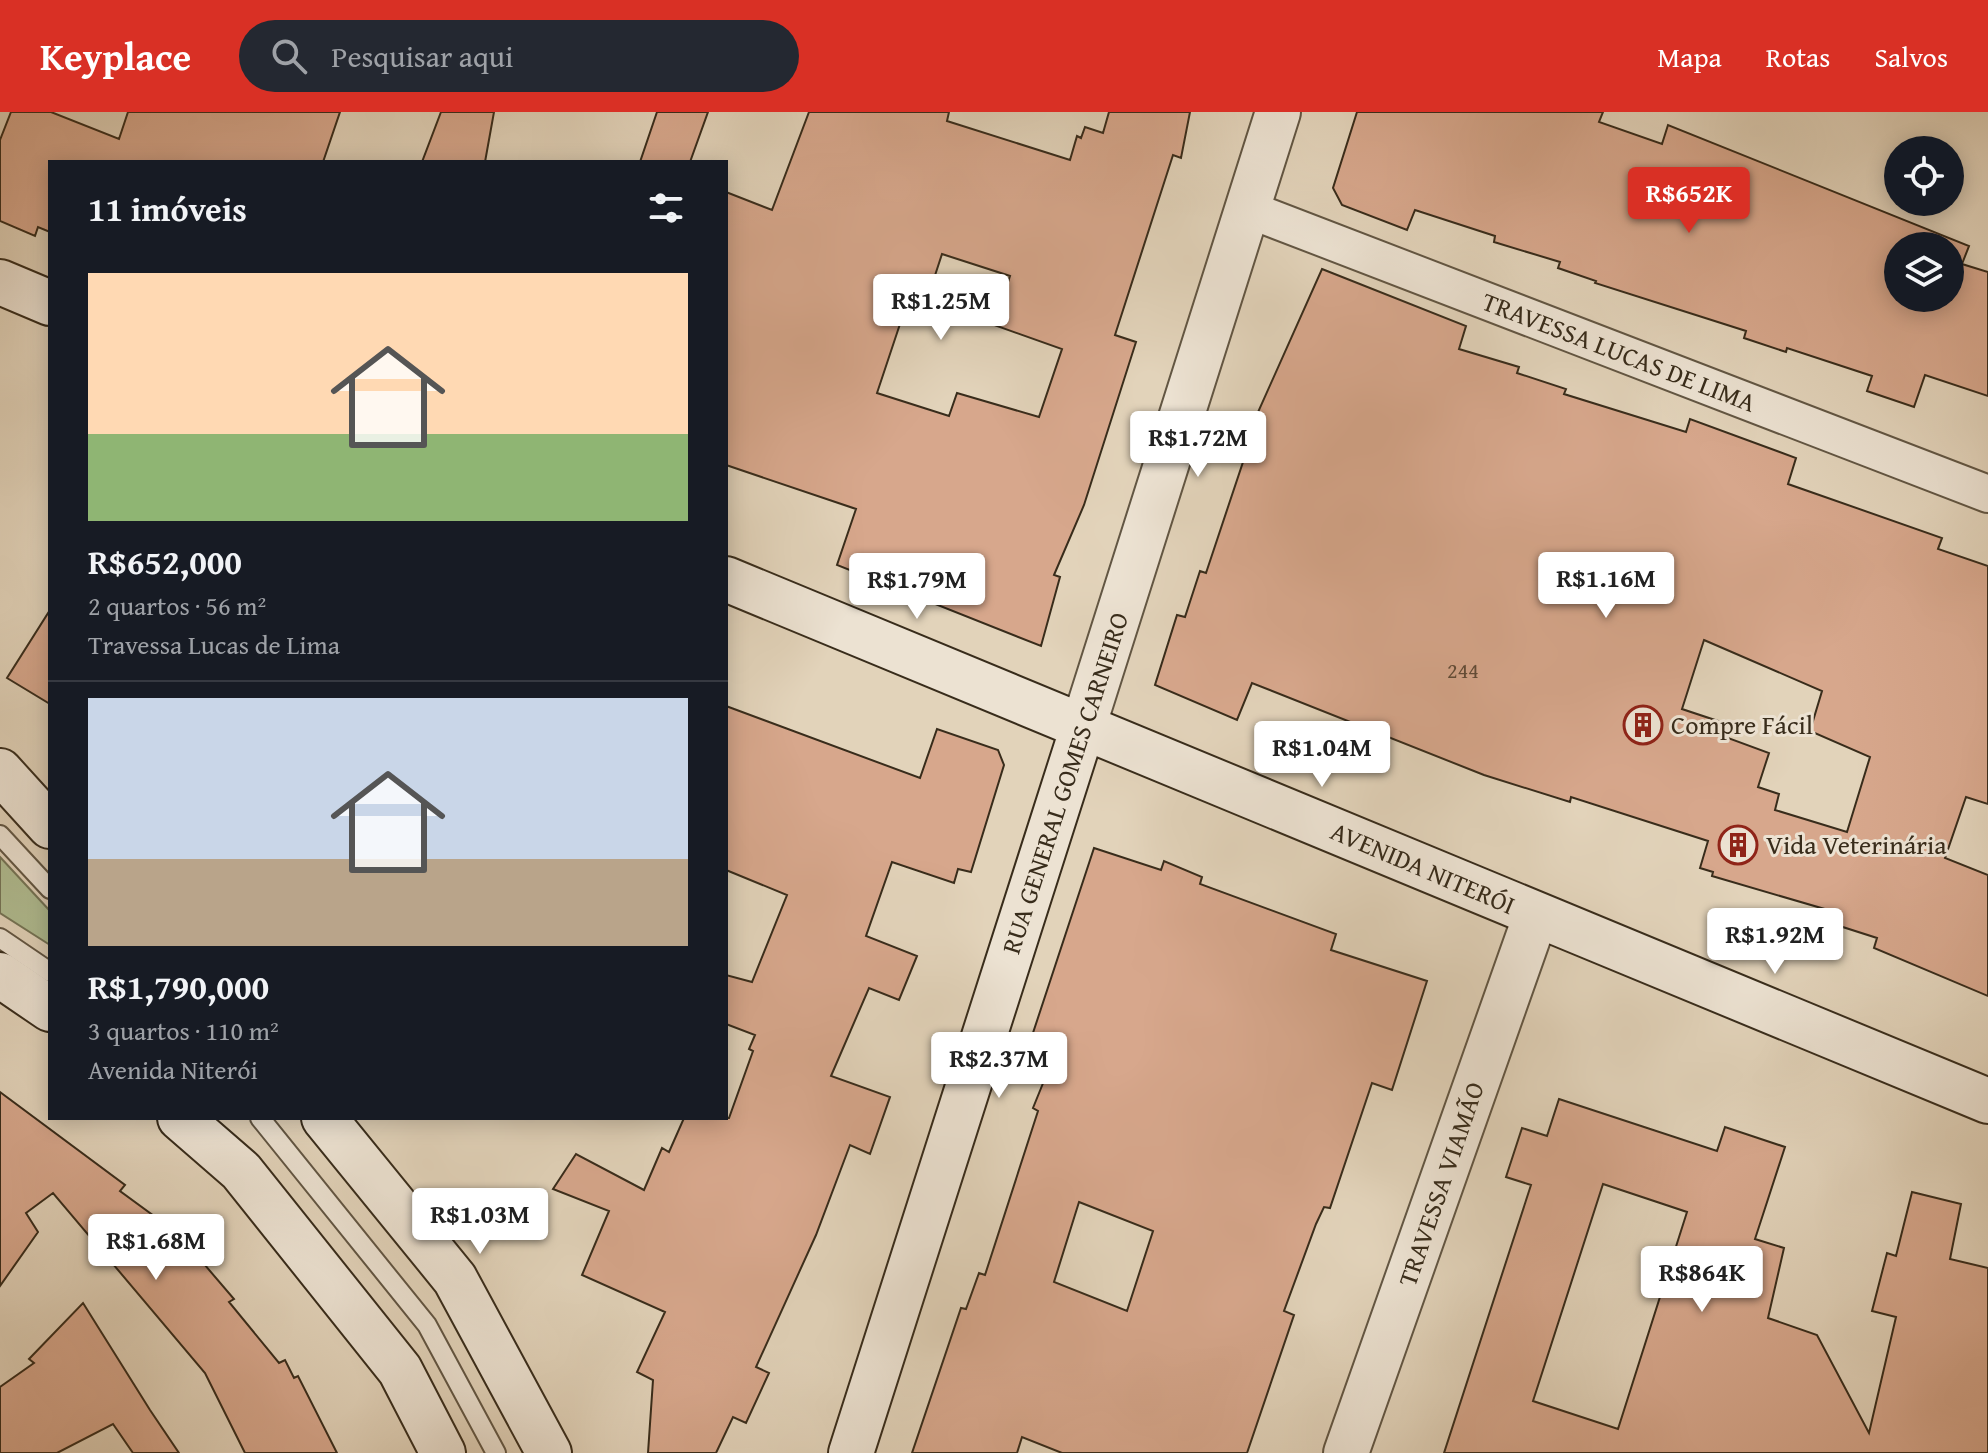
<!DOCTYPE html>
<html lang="pt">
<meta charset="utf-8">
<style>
:root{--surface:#171b24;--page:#242831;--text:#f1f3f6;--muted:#9ea1a6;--line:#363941;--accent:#d93025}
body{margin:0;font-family:"Gentium Book Plus",serif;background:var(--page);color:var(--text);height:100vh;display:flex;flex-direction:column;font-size:30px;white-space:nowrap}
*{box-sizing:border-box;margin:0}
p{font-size:26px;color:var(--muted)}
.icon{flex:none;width:44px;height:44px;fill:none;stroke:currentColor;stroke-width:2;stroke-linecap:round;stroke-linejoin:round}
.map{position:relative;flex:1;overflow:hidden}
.drawer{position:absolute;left:48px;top:48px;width:680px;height:960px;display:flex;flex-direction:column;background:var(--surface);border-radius:0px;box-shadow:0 4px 20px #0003}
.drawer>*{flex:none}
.buttons{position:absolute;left:1884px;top:24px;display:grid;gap:16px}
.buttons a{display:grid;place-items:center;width:80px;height:80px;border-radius:50%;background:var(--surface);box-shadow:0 4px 20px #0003;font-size:40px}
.price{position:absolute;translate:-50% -68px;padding:0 18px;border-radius:8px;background:#fff;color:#222;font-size:26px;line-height:52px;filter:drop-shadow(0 2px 4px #0008)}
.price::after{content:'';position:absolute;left:50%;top:48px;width:24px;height:18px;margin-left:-12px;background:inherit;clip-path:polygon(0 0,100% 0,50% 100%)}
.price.selected{background:var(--accent);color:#fff}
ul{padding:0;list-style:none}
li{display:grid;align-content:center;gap:16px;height:424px;padding:0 40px}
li+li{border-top:2px solid var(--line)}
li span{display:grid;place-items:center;height:248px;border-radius:0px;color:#555}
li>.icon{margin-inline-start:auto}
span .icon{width:144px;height:144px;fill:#fffc;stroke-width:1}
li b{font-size:34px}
h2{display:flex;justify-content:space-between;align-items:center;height:96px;padding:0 40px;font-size:34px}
header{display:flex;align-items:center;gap:48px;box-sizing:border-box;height:112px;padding:0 40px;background:var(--accent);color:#fff}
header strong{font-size:38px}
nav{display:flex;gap:44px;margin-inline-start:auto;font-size:28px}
.search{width:560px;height:72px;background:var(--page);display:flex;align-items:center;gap:20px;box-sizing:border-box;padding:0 28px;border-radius:44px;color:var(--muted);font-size:30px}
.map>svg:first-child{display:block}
</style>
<header>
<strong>Keyplace</strong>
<div class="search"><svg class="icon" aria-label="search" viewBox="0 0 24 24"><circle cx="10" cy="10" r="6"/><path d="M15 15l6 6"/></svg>Pesquisar aqui</div>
<nav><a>Mapa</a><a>Rotas</a><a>Salvos</a></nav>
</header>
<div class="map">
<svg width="1988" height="1341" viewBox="0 0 1988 1341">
<rect width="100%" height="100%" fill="#e2d3ba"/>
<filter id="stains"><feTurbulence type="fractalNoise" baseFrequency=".0025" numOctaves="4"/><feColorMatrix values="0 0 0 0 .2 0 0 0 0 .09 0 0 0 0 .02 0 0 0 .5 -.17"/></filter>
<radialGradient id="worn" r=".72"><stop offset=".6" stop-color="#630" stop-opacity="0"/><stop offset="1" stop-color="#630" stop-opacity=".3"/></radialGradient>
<path fill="#b0bd92" stroke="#747456" stroke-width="2" d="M0 745 50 799V833L0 801Z"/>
<path fill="#d7a78c" stroke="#382c1b" stroke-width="2" fill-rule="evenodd" d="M11 0H51L119 27 128 0H340L323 50H50V120L38 115 35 124 0 109V28Z
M441 0H494L485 50H422Z
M657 0H708L690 50H640Z
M809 0H949L947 9 1070 48 1077 24 1081 26 1085 15 1103 21 1109 0H1190L1181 46 1173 43 1115 223 1136 230 1084 393 1054 463 1060 465 1041 534 837 453 856 397 726 353V80L772 98ZM942 142 1010 164 994 213 1062 237 1039 305 957 281 949 304 877 281 908 188 925 194Z
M1357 0H1603L1599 10 1662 32 1668 13 1969 134 1962 152 1988 160V284L1925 263 1914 295 1867 279 1872 264 1787 236 1786 240 1744 226 1746 219 1595 171 1596 169 1558 156 1560 150 1494 130 1495 124 1415 98 1407 118 1342 93 1333 76ZM1898 134H1950V186H1898Z
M1322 157 1466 214 1459 237 1519 255 1517 261 1566 277 1564 282 1686 320 1690 307 1796 346 1788 372 1942 426 1938 437 1988 454V692L1966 685 1945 746 1988 763V884L1874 836 1877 826 1824 809 1828 798 1712 764 1713 760 1700 756 1708 729 1571 685 1570 690 1484 663 1252 571 1237 608 1155 573 1177 503 1185 505 1200 459 1206 461 1247 338 1242 336ZM1704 528 1822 579 1810 619 1870 645 1847 720 1775 698 1779 682 1758 675 1769 641 1717 622 1721 610 1682 597Z
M50 498V592L7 566Z
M726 594 920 666 937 617 998 638 1004 653 971 760 958 757 954 771 892 750 866 824 917 844 899 888 869 876 831 964 890 985 870 1042 850 1033 816 1123 756 1255 769 1261 746 1311 733 1305 716 1341H648L653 1268 637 1260 665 1200 582 1163 609 1099 553 1077 576 1042 644 1078 662 1036 669 1040 684 1006H729L753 939 749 937 755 923 726 912V863L752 870 787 783 726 758Z
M1094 736 1161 758 1164 749 1202 765 1200 772 1336 822 1331 838 1427 869 1392 978 1372 971 1330 1096 1324 1095 1316 1112 1284 1199 1294 1203 1247 1341H1062L1022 1325 1017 1341H912L961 1196 966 1197 979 1161 985 1163 1038 999 1033 996 1054 944 1029 933ZM1079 1090 1153 1119 1127 1199 1054 1170Z
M0 980 125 1073 120 1079 180 1123 185 1119 209 1148 204 1152 234 1187 229 1190 279 1251 285 1248 294 1266 298 1264 337 1341H245L205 1261 53 1081 26 1101 38 1120 0 1174Z
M1559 987 1717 1039 1725 1015 1785 1035 1755 1127 1784 1136 1768 1206 1817 1223 1869 1321 1896 1205 1872 1199 1887 1141 1896 1144 1912 1080 1961 1092 1950 1147 1988 1156V1341H1444L1531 1073 1506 1065 1522 1016 1547 1024ZM1603 1072 1687 1100 1618 1317 1533 1289Z
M83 1191 150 1298 179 1341H133L113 1312 57 1341H0V1275L34 1251 29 1247Z"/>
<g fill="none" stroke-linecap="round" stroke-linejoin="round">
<defs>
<path id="service" d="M0 723 50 777
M0 826 50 860
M260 1006 427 1213 496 1341"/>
<path id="minor" d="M1250 98 1988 382"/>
<path id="tertiary" d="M1083 615 1278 0
M1346 1341 1536 803"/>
<path id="secondary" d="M0 170 50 191
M726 467 1988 989
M0 659 50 714
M0 863 50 897
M180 1006 241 1059 400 1258 443 1341
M324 1006 455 1167 549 1341
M851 1341 1083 615"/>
</defs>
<use href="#service" stroke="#625643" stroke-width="22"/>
<use href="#minor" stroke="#625643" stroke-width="40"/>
<use href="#tertiary" stroke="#625643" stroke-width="48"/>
<use href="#secondary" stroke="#382c1b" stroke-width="48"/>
<use href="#service" stroke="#ece2d2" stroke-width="18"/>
<use href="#minor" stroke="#ece2d2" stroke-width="36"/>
<use href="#tertiary" stroke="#ece2d2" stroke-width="44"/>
<use href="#secondary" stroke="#ece2d2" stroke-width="44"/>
</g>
<defs>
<symbol id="building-ring" viewBox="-11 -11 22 22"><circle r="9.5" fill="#ece2d2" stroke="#8f2418" stroke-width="1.5"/><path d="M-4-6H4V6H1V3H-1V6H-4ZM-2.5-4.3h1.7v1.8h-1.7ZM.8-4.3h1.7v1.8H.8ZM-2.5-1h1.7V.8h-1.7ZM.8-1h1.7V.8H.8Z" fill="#8f2418"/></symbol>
</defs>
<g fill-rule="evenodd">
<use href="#building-ring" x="1621" y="591" width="44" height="44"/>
<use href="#building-ring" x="1716" y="711" width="44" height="44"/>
</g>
<g text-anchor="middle" stroke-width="6" stroke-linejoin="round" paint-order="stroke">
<g font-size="22" fill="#604b37">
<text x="1463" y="566">244</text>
</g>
<g font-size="26" fill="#382c1b" stroke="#ece2d2">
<text transform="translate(1619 240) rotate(21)" y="9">TRAVESSA LUCAS DE LIMA</text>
<text transform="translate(1065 671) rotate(-72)" y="9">RUA GENERAL GOMES CARNEIRO</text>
<text transform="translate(1423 756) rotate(23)" y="9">AVENIDA NITERÓI</text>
<text transform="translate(1441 1072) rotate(-71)" y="9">TRAVESSA VIAMÃO</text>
</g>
<g font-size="26" fill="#382c1b" stroke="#ece2d2" text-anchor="start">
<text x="1671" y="622">Compre Fácil</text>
<text x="1766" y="742">Vida Veterinária</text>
</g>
</g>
<rect width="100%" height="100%" filter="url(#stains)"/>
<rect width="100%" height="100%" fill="url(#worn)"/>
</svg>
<div class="buttons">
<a><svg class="icon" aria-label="locate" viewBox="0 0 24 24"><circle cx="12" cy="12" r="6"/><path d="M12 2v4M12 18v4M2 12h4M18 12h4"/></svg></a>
<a><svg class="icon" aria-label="layers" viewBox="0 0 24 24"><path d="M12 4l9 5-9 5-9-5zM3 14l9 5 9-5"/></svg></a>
</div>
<b class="price selected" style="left:1689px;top:123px">R$652K</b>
<b class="price" style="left:941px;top:230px">R$1.25M</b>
<b class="price" style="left:1198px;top:367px">R$1.72M</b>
<b class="price" style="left:1606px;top:508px">R$1.16M</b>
<b class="price" style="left:917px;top:509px">R$1.79M</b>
<b class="price" style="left:1322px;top:677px">R$1.04M</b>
<b class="price" style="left:1775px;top:864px">R$1.92M</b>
<b class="price" style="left:999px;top:988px">R$2.37M</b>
<b class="price" style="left:480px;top:1144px">R$1.03M</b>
<b class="price" style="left:156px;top:1170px">R$1.68M</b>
<b class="price" style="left:1702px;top:1202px">R$864K</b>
<section class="drawer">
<h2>11 imóveis<svg class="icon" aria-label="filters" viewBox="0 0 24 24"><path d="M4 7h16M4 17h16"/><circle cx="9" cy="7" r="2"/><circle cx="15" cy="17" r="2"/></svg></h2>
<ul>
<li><span style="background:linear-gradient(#ffd9b3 65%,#8fb573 0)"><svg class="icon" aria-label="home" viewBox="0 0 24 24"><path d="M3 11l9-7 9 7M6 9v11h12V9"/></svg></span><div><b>R$652,000</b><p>2 quartos · 56 m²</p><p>Travessa Lucas de Lima</p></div></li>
<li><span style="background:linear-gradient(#c9d6e8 65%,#b9a48a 0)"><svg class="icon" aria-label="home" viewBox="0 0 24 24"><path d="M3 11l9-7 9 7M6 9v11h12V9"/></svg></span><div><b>R$1,790,000</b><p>3 quartos · 110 m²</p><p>Avenida Niterói</p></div></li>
</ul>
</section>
</div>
